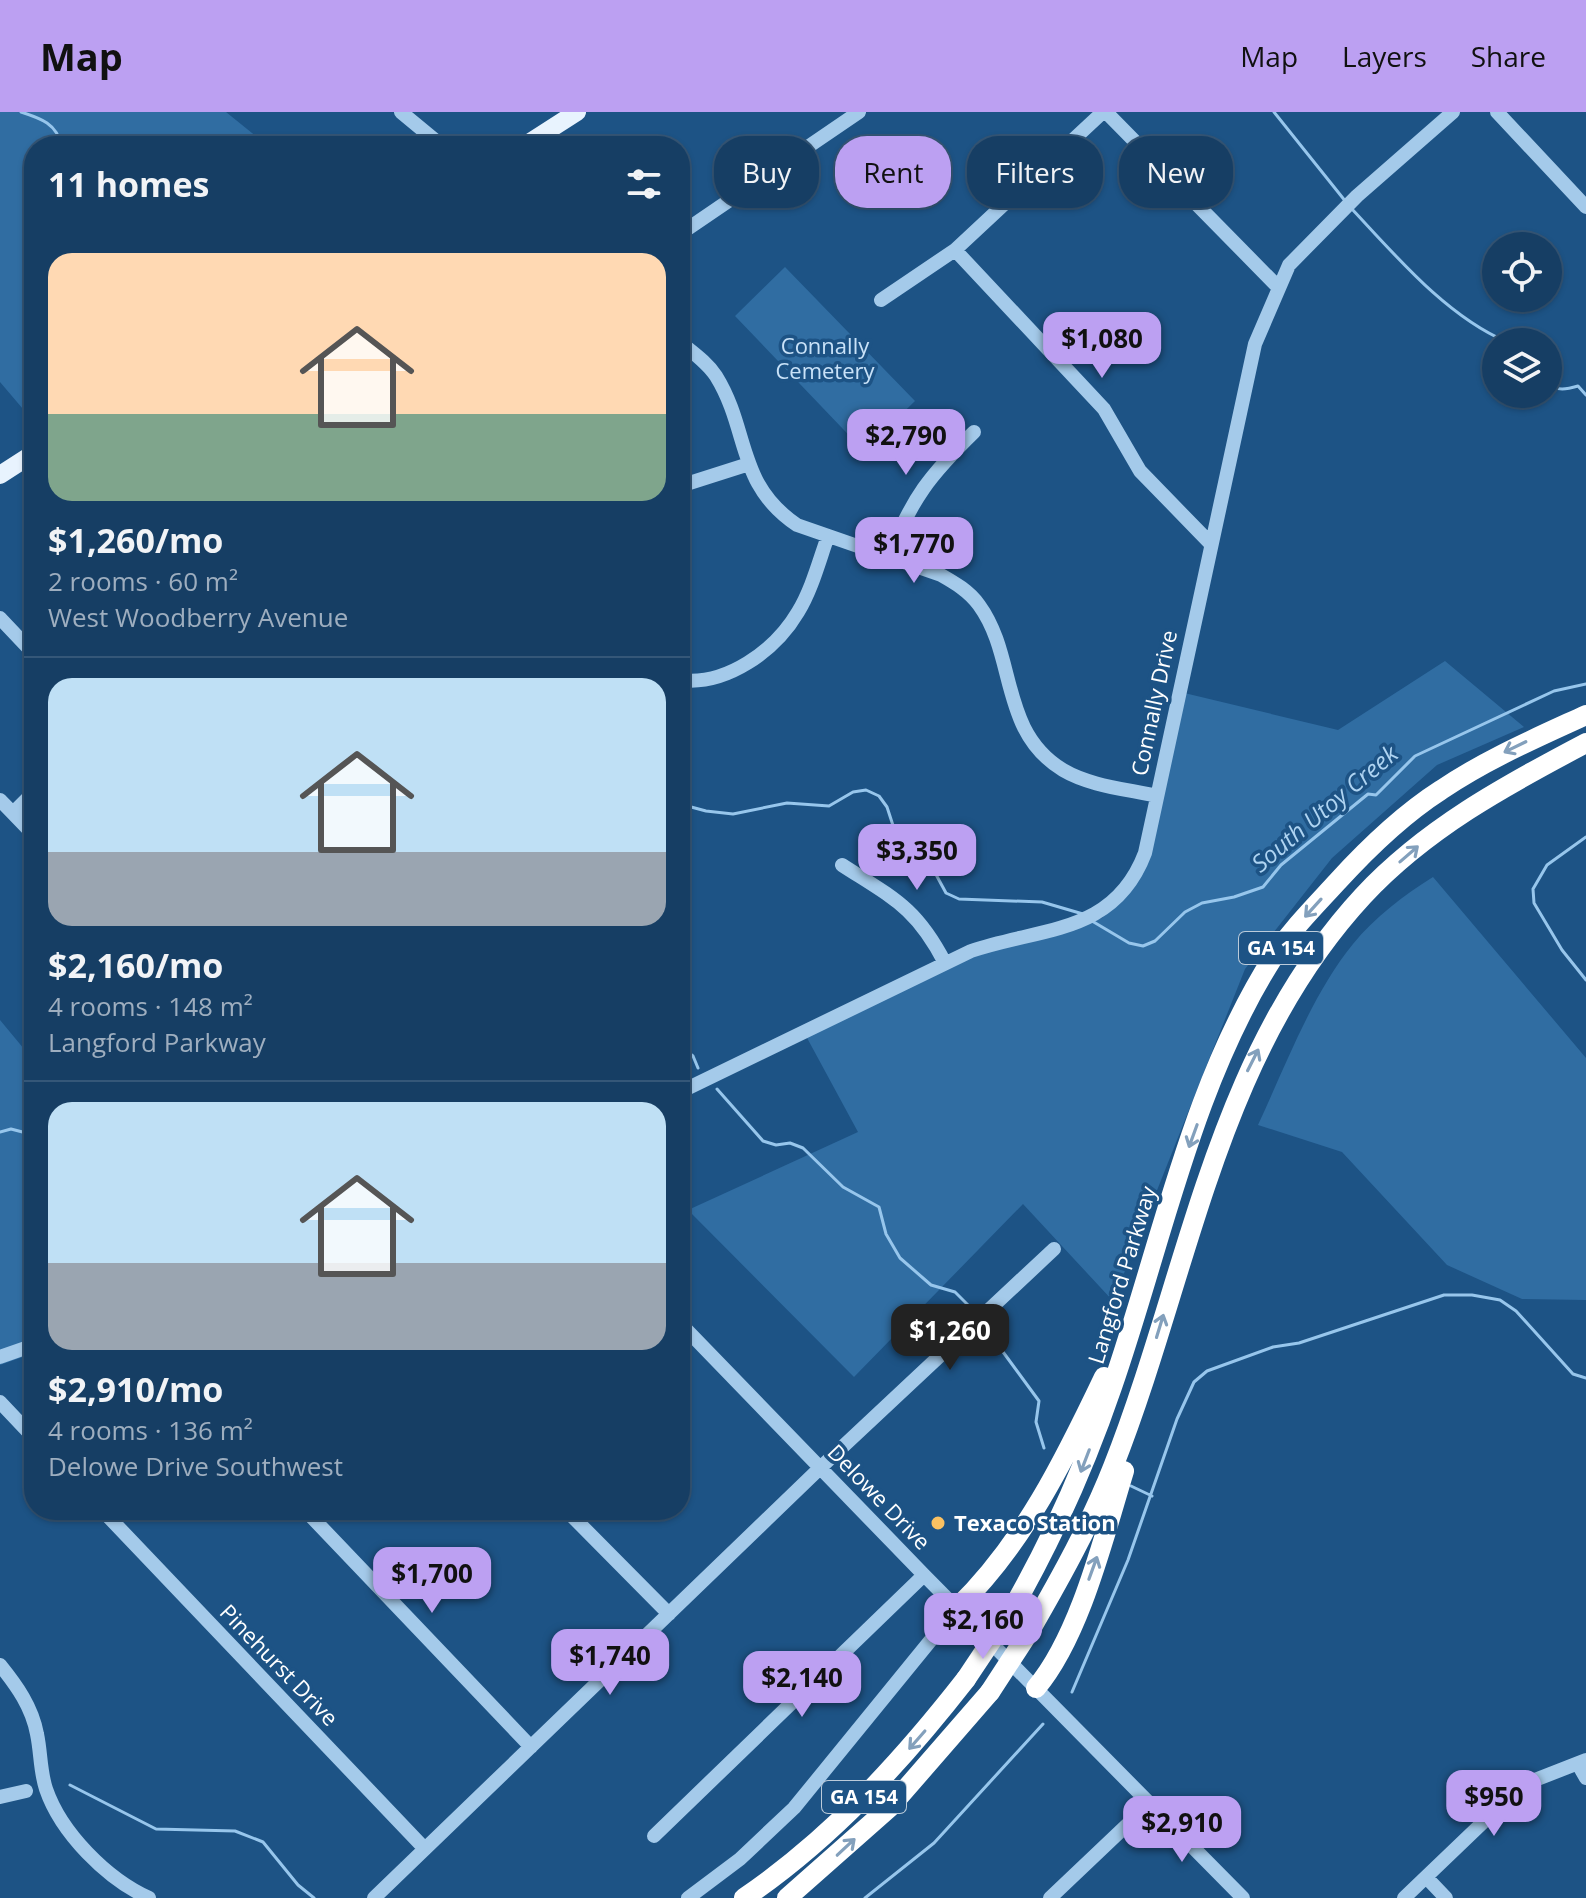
<!DOCTYPE html>
<meta charset="utf-8">
<style>
:root{--surface:#163e64;--page:#1f456a;--text:#f1f3f6;--muted:#9eaebf;--line:#355778;--accent:#bca0f2}
body{margin:0;font-family:"Open Sans",sans-serif;background:var(--page);color:var(--text);height:100vh;display:flex;flex-direction:column;font-size:30px;white-space:nowrap}
*{box-sizing:border-box;margin:0}
p{font-size:26px;color:var(--muted)}
.icon{flex:none;width:44px;height:44px;fill:none;stroke:currentColor;stroke-width:2;stroke-linecap:round;stroke-linejoin:round}
.map{position:relative;flex:1;overflow:hidden}
.side{position:absolute;left:24px;top:24px;width:666px;height:1384px;display:flex;flex-direction:column;background:var(--surface);border-radius:32px;box-shadow:0 2px 6px #0004,0 0 0 2px var(--line)}
.side>*{flex:none}
.guide{position:absolute;left:714px;top:24px;width:752px;height:72px;display:flex;gap:16px}
.controls{position:absolute;left:1482px;top:120px;display:grid;gap:16px}
.controls a{display:grid;place-items:center;width:80px;height:80px;border-radius:50%;background:var(--surface);box-shadow:0 2px 6px #0004,0 0 0 2px var(--line);font-size:40px}
.price{position:absolute;translate:-50% -68px;padding:0 18px;border-radius:16px;background:var(--accent);color:#111;font-size:26px;line-height:52px;filter:drop-shadow(0 2px 4px #0008)}
.price::after{content:'';position:absolute;left:50%;top:48px;width:24px;height:18px;margin-left:-12px;background:inherit;clip-path:polygon(0 0,100% 0,50% 100%)}
.price.current{background:#222;color:#fff}
ul{padding:0;list-style:none}
li{display:grid;align-content:center;gap:16px;height:424px;padding:0 24px}
li+li{border-top:2px solid var(--line)}
li span{display:grid;place-items:center;height:248px;border-radius:24px;color:#555}
li>.icon{margin-inline-start:auto}
span .icon{width:144px;height:144px;fill:#fffc;stroke-width:1}
li b{font-size:34px}
h2{display:flex;justify-content:space-between;align-items:center;height:96px;padding:0 24px;font-size:34px}
.pill{padding:0 28px;border-radius:32px;background:var(--surface);box-shadow:0 2px 6px #0004,0 0 0 2px var(--line);font-size:28px;line-height:72px}
.pill.current{background:var(--accent);color:#111}
header{display:flex;align-items:center;gap:48px;box-sizing:border-box;height:112px;padding:0 40px;background:var(--accent);color:#111}
header strong{font-size:38px}
nav{display:flex;gap:44px;margin-inline-start:auto;font-size:28px}
.map>svg:first-child{display:block}
</style>
<header>
<strong>Map</strong>
<nav><a>Map</a><a>Layers</a><a>Share</a></nav>
</header>
<div class="map">
<svg width="1586" height="1786" viewBox="0 0 1586 1786">
<rect width="100%" height="100%" fill="#1d5385"/>
<path fill="#306da2" d="M0 0H226L268 34H34V310L0 270Z
M785 155 915 289 864 339 735 204Z
M1445 549 1524 615 1437 653 1332 746 1245 857 1113 1189 1023 1092 854 1265 688 1098 858 1020 806 924 953 850 1032 823 1102 806 1142 758 1176 579 1338 618Z
M1433 765 1586 946V1188L1522 1187 1447 1153 1342 1040 1258 1013C1285 955 1312 882 1353 832 1375 805 1404 783 1433 765Z
M0 908 34 949V1241L0 1253Z"/>
<g fill="none" stroke-linecap="round" stroke-linejoin="round">
<path stroke="#97c6ec" stroke-width="3" d="M21 0C40 6 58 12 61 34
M1274 0 1346 90
M1351 96C1396 144 1446 204 1507 230
M1548 271C1556 280 1568 277 1578 274L1586 283
M680 692 706 699 733 702 787 691 829 694 853 680 866 678 879 684 887 695 900 735 908 746 933 757 946 781 959 787 1042 790 1083 802
M1586 725 1547 753 1533 777 1534 791 1562 838 1586 868
M1092 809 1129 831 1143 834 1155 829 1185 800 1202 791 1234 785 1263 775 1281 753 1368 682 1376 683 1415 644 1554 579 1586 572
M680 934 693 944 698 956
M717 977 763 1029 776 1033 790 1031 803 1036 843 1075 879 1095 886 1122 900 1146 931 1173 955 1180 973 1198
M0 1020 11 1017 34 1023
M984 1214 1039 1289 1036 1310 1044 1336
M1131 1374 1152 1384
M1072 1580 1128 1448 1177 1307 1194 1270 1207 1259 1273 1235 1299 1231 1444 1183H1472L1500 1188 1516 1199 1573 1262 1586 1266
M70 1673 156 1717 235 1719 263 1730 298 1773 314 1786
M865 1786 934 1731 1043 1612"/>
<path stroke="#a4caea" stroke-width="14" d="M401 0 442 34
M1106 0 1278 175
M1497 0 1586 95
M680 122 859 0
M955 138 1104 297 1140 359 1210 431
M881 188 955 138 1103 0
M680 230C692 240 707 250 716 264 750 319 736 372 797 413L941 463C955 471 969 479 979 493 1017 545 999 619 1063 658 1090 674 1126 677 1157 684
M680 374 749 352
M889 444C912 386 930 363 974 320
M0 506 34 542
M680 568C726 574 775 539 798 500 812 477 819 449 828 424
M0 688 34 723
M13 701 34 680
M842 753C893 786 916 795 945 851
M680 980 971 839C1041 815 1114 823 1145 741L1255 232 1289 153 1357 84 1453 0
M680 1211 924 1463 1243 1786
M0 1245 34 1233
M0 1290 34 1326
M102 1398 425 1737
M305 1398 531 1635
M566 1398 669 1502
M936 1525 962 1516 980 1519
M0 1553C17 1574 32 1595 37 1622 41 1641 40 1659 46 1677 61 1721 107 1767 149 1786
M1578 1652 1586 1666
M0 1685 26 1679
M654 1724 924 1463
M1426 1765 1446 1786
M374 1786 820 1356 1054 1137
M688 1786 740 1747 794 1696 957 1496
M1050 1786 1149 1692
M1404 1786 1522 1673 1586 1648"/>
<path stroke="#e8f3fe" stroke-width="18" d="M524 34 577 0
M0 363 34 341"/>
<path stroke="#fff" stroke-width="20" d="M957 1496C1024 1431 1065 1347 1104 1265
M1010 1501C1052 1428 1085 1354 1112 1275 1162 1131 1191 974 1274 844 1292 817 1315 794 1337 770 1368 736 1402 703 1441 678 1487 647 1536 626 1586 603
M1031 1517C1061 1465 1091 1411 1113 1355 1190 1160 1215 944 1363 784 1425 717 1506 673 1586 631
M1036 1576C1080 1524 1104 1424 1124 1359
M744 1786C831 1727 902 1649 966 1567
M787 1786 890 1695 990 1580"/>
<path stroke="#fff" stroke-width="20" d="M966 1567 1010 1501
M990 1580 1031 1517"/>
</g>
<defs><path id="oneway-shaft" d="M-6 0H5M1.5-3L5.5 0L1.5 3" fill="none" stroke-width="1.6" stroke-linecap="round" stroke-linejoin="round" transform="scale(2)"/></defs>
<g stroke="#83a0bc">
<use href="#oneway-shaft" transform="translate(1515 635) rotate(154)"/>
<use href="#oneway-shaft" transform="translate(1409 742) rotate(-41)"/>
<use href="#oneway-shaft" transform="translate(1313 796) rotate(132)"/>
<use href="#oneway-shaft" transform="translate(1253 948) rotate(-63)"/>
<use href="#oneway-shaft" transform="translate(1193 1024) rotate(110)"/>
<use href="#oneway-shaft" transform="translate(1160 1214) rotate(-73)"/>
<use href="#oneway-shaft" transform="translate(1085 1349) rotate(111)"/>
<use href="#oneway-shaft" transform="translate(1093 1456) rotate(-70)"/>
<use href="#oneway-shaft" transform="translate(917 1628) rotate(131)"/>
<use href="#oneway-shaft" transform="translate(846 1735) rotate(-43)"/>
</g>
<circle fill="#fac162" stroke="#1d5385" stroke-width="3" cx="938" cy="1411" r="8"/>
<g text-anchor="middle" stroke-width="7" stroke-linejoin="round" paint-order="stroke">
<g fill="#1d5385" stroke="#bbcbda" stroke-width="2">
<rect x="1239" y="820" width="84" height="32" rx="6"/>
<rect x="822" y="1669" width="84" height="32" rx="6"/>
</g>
<g font-size="20" font-weight="bold" fill="#fff">
<text x="1281" y="843">GA 154</text>
<text x="864" y="1692">GA 154</text>
</g>
<g font-size="22" fill="#c9e2f8" stroke="#1d5385">
<text x="825" y="242">Connally<tspan x="825" dy="25">Cemetery</tspan></text>
</g>
<g font-size="22" fill="#fff" stroke="#1d5385">
<text transform="translate(1154 591) rotate(-78)" y="8">Connally Drive</text>
<text transform="translate(1122 1163) rotate(-73)" y="8">Langford Parkway</text>
<text transform="translate(879 1385) rotate(46)" y="8">Delowe Drive</text>
<text transform="translate(279 1553) rotate(46)" y="8">Pinehurst Drive</text>
</g>
<g font-size="22" font-weight="bold" fill="#fff" stroke="#1d5385" text-anchor="start">
<text x="954" y="1419">Texaco Station</text>
</g>
<g font-size="24" font-style="italic" fill="#afd4f2" stroke="#1d5385">
<text transform="translate(1325 697) rotate(-40)" y="8">South Utoy Creek</text>
</g>
</g>
</svg>
<div class="controls">
<a><svg class="icon" aria-label="locate" viewBox="0 0 24 24"><circle cx="12" cy="12" r="6"/><path d="M12 2v4M12 18v4M2 12h4M18 12h4"/></svg></a>
<a><svg class="icon" aria-label="layers" viewBox="0 0 24 24"><path d="M12 4l9 5-9 5-9-5zM3 14l9 5 9-5"/></svg></a>
</div>
<b class="price" style="left:1102px;top:268px">$1,080</b>
<b class="price" style="left:906px;top:365px">$2,790</b>
<b class="price" style="left:914px;top:473px">$1,770</b>
<b class="price" style="left:917px;top:780px">$3,350</b>
<b class="price current" style="left:950px;top:1260px">$1,260</b>
<b class="price" style="left:432px;top:1503px">$1,700</b>
<b class="price" style="left:983px;top:1549px">$2,160</b>
<b class="price" style="left:610px;top:1585px">$1,740</b>
<b class="price" style="left:802px;top:1607px">$2,140</b>
<b class="price" style="left:1494px;top:1726px">$950</b>
<b class="price" style="left:1182px;top:1752px">$2,910</b>
<div class="guide">
<a class="pill">Buy</a>
<a class="pill current">Rent</a>
<a class="pill">Filters</a>
<a class="pill">New</a>
</div>
<section class="side">
<h2>11 homes<svg class="icon" aria-label="filters" viewBox="0 0 24 24"><path d="M4 7h16M4 17h16"/><circle cx="9" cy="7" r="2"/><circle cx="15" cy="17" r="2"/></svg></h2>
<ul>
<li><span style="background:linear-gradient(#ffd9b3 65%,#7fa58c 0)"><svg class="icon" aria-label="home" viewBox="0 0 24 24"><path d="M3 11l9-7 9 7M6 9v11h12V9"/></svg></span><div><b>$1,260/mo</b><p>2 rooms · 60 m²</p><p>West Woodberry Avenue</p></div></li>
<li><span style="background:linear-gradient(#bfe0f5 70%,#9aa5b1 0)"><svg class="icon" aria-label="home" viewBox="0 0 24 24"><path d="M3 11l9-7 9 7M6 9v11h12V9"/></svg></span><div><b>$2,160/mo</b><p>4 rooms · 148 m²</p><p>Langford Parkway</p></div></li>
<li><span style="background:linear-gradient(#bfe0f5 65%,#9aa5b1 0)"><svg class="icon" aria-label="home" viewBox="0 0 24 24"><path d="M3 11l9-7 9 7M6 9v11h12V9"/></svg></span><div><b>$2,910/mo</b><p>4 rooms · 136 m²</p><p>Delowe Drive Southwest</p></div></li>
</ul>
</section>
</div>
